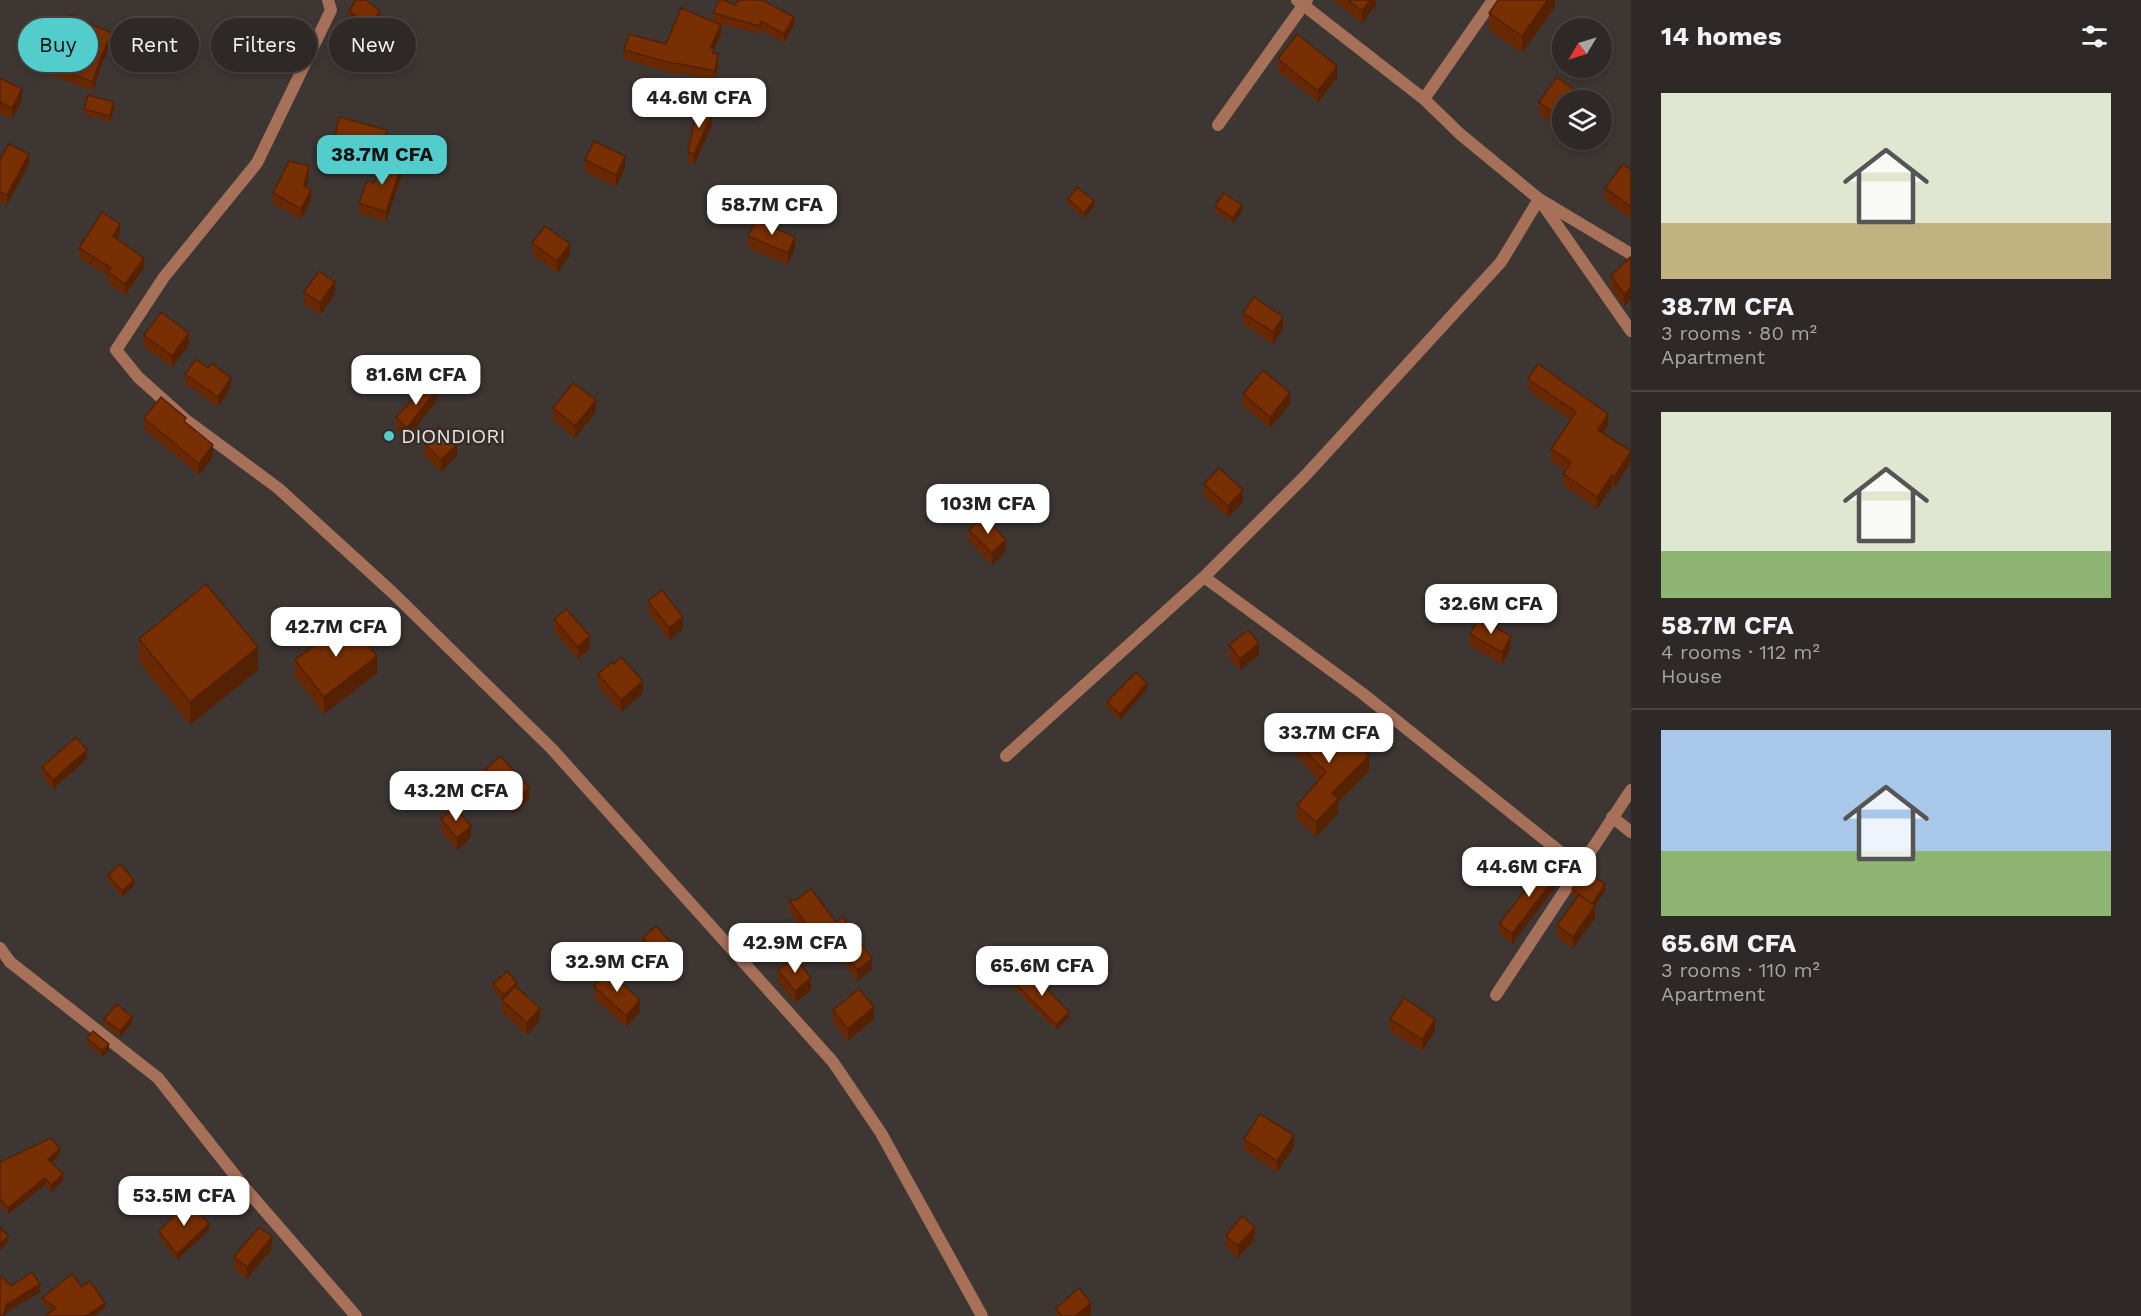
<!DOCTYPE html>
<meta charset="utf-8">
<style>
:root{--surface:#2e2826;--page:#36302e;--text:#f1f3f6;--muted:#a7a6a7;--line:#494443;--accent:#52cdcc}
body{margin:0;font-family:"Work Sans",sans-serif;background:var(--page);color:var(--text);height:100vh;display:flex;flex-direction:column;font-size:22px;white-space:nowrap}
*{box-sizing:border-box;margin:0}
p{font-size:20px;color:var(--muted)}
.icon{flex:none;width:33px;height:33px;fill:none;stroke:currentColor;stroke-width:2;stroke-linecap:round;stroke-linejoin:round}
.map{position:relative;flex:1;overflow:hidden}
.panel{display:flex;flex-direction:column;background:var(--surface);width:510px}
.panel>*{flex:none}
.top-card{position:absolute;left:18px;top:18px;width:570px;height:54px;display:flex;gap:12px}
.needle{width:39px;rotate:232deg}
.buttons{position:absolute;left:1552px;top:18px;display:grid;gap:12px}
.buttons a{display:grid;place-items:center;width:60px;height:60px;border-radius:50%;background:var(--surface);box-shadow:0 3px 9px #0003,0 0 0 2px var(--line);font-size:30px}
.price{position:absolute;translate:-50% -51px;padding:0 14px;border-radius:12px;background:#fff;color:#222;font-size:20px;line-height:39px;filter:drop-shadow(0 2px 3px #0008)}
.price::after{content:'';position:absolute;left:50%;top:36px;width:18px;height:14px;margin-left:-9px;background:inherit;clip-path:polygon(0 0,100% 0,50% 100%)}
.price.active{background:var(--accent);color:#111}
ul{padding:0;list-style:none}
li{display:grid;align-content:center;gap:12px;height:318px;padding:0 30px}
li+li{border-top:2px solid var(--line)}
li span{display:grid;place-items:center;height:186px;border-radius:0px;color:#555}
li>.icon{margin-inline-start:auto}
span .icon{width:108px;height:108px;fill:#fffc;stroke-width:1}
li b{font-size:26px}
h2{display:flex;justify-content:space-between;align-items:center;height:72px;padding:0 30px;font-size:26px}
.chip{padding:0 21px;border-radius:27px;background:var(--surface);box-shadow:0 3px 9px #0003,0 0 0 2px var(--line);font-size:21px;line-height:54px}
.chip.active{background:var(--accent);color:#111}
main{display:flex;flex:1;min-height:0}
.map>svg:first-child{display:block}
</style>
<main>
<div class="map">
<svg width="1631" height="1316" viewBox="0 0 1631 1316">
<rect width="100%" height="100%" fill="#3d3633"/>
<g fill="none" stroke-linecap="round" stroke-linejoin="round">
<path stroke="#a77059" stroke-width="12" d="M328 0 331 10 257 163 164 277 116 350 138 377 186 420 278 488 393 593 552 749 833 1062 881 1133 982 1316
M1297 0 1424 99 1460 134 1539 199 1631 331
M1424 99 1493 0
M1218 125 1307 0
M1204 577 1362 693 1579 867
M1006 756 1204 577 1305 476 1501 262 1539 199 1631 254
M1612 817 1631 832
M0 948 10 962 158 1078 245 1188 356 1316
M1496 995 1631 790"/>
</g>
<path fill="#672803" d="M1333 0H1376V5L1362 23Z
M1555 0V7L1522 53 1489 30V13Z
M735 5 794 25 784 43 761 30 760 34 713 22V13Z
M349 11 380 22 370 37 349 23Z
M721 34 714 49V53L718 64 715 81 676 72 675 74 624 59V50L666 44Z
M112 41 101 66 93 91 49 74V65Z
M1278 59 1337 78 1318 102 1278 71Z
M1557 77 1579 93V100H1563V127L1561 130 1539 114V102Z
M0 78 22 101 12 119 0 113Z
M114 108 110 122 84 114V109Z
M712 125 694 165 688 163V152Z
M334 140 387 141 381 165 334 152Z
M0 157 29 164 7 205 0 202Z
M585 160 625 168 616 187 585 172Z
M1631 170V219L1605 200V188Z
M402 174 386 222 359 213V203L374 183Z
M309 177 306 187 311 200 301 219 273 204V193Z
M1068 199 1094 207 1084 218 1068 205Z
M1215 206 1242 211 1233 223 1215 212Z
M120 234 118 239 144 268 125 295 108 283V276L79 258V248Z
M748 236 795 248 788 265 748 248Z
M532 243 570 255 557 273 532 254Z
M1631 258V299L1624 306 1611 288V276Z
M304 292 335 294 320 315 304 304Z
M1243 313 1283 329 1273 344 1243 324Z
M144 335 189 345 172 367 144 347Z
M208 368 231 387 218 407 185 384V374Z
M1528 379 1608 425 1603 433 1631 462 1614 488 1612 487 1597 509 1563 485V474L1565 470 1551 461V449L1571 420 1528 390Z
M1243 394 1290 404 1270 428 1243 406Z
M437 400 407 439 396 428V417Z
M553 408 596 412 575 438 553 420Z
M144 418 186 423 213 457 199 475 144 429Z
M424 443 457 455 441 472 424 455Z
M1204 484 1243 502 1228 517 1204 496Z
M969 530 1006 551 992 565 969 541Z
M648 601 683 629 669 640 648 612Z
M554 619 590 648 578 659 554 631Z
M1470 634 1511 648 1502 664 1470 646Z
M139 639 258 670 190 725 139 662Z
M1229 645 1259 655 1240 670 1229 657Z
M295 660 377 673 324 714 295 677Z
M598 674 643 693 621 712 598 686Z
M1147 689 1120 720 1107 708V702Z
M1297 743 1369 771 1338 802V813L1316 837 1297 819V805L1319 780 1297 757Z
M87 759 53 789 42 776V767Z
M483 772 529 799 513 814 483 784Z
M441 819 471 838 457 850 441 831Z
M108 875 134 886 122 897 108 881Z
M1559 882 1512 944 1499 933V924Z
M1572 889 1605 890 1594 906 1595 918 1573 948 1557 937V925L1577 898 1572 895Z
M789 900 872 969 857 981 834 948 822 956 789 911Z
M643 938 675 959 661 971 643 950Z
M778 970 811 990 795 1003 778 982Z
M1015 983 1069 1018 1056 1030 1015 989Z
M493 984 517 987 540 1020 527 1035 502 1012V1000L493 990Z
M594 986 640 1012 626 1027 594 998Z
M833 1010 874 1019 848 1041 833 1022Z
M104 1019 132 1023 120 1037 104 1025Z
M1390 1019 1435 1031 1422 1051 1390 1031Z
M87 1038 109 1050 102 1057 87 1044Z
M1244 1139 1294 1147 1277 1172 1244 1150Z
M60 1155 52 1162 63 1181 51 1192 45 1185 8 1214 0 1205V1162Z
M209 1230 177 1260 159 1237V1231Z
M1226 1236 1255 1239 1238 1258 1226 1247Z
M272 1249 247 1279 234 1269V1257Z
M82 1287 105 1308 94 1316H45L52 1311 42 1303V1298Z
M1056 1308 1091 1314 1089 1316H1056Z"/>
<path fill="#542103" d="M1370 0H1376V5L1362 23V11Z
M1548 0H1555V7L1522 53V36Z
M380 11V22L370 37V26Z
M794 17V25L784 43V34Z
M721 25V34L714 49V58L710 48Z
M112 33V41L101 66 93 91V82L101 57Z
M718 54V64L715 81V71Z
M1337 66V78L1318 102V91Z
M22 89V101L12 119V108Z
M1579 93V100H1574Z
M114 102V108L110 122V116Z
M712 114V125L694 165V154Z
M1563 115V127L1561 130V118Z
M387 130V141L381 165V153Z
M29 154V164L7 205V195Z
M625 156V168L616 187V175Z
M402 164V174L386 222V212Z
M309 166V177L304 196V186Z
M311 190V200L301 219V209Z
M1094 201V207L1084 218V213Z
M1242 205V211L1233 223V218Z
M120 224V234L113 246V236Z
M795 237V248L788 265V253Z
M570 244V255L557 273V261Z
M144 258V268L125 295V284Z
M335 282V294L320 315V303Z
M1631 287V299L1624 306V294Z
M1283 317V329L1273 344V332Z
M189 333V345L172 367V356Z
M231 378V387L218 407V397Z
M437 389V400L407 439V428Z
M1290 393V404L1270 428V417Z
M596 400V412L575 438V426Z
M1608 414V425L1598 441V430Z
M457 444V455L441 472V460Z
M213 445V457L199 475V464Z
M1631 451V462L1614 488V477Z
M1612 475V487L1597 509V497Z
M1243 490V502L1228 517V506Z
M1006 540V551L992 565V553Z
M683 617V629L669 640V628Z
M590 636V648L578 659V647Z
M1511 636V648L1502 664V653Z
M1259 643V655L1240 670V659Z
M258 647V670L190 725V702Z
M377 656V673L324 714V697Z
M643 681V693L621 712V700Z
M1147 683V689L1120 720V714Z
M87 750V759L53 789V780Z
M1369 756V771L1338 802V813L1316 837V822L1332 793Z
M529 787V799L513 814V803Z
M471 826V838L457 850V838Z
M1559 872V882L1512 944V934Z
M134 880V886L122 897V891Z
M1605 884V890L1592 911 1595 906V918L1573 948V937Z
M834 938V948L822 956V946Z
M675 947V959L661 971V959Z
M872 959V969L857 981V970Z
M811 978V990L795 1003V991Z
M517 983V988L504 1001V995Z
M640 1000V1012L626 1027V1016Z
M874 1007V1019L848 1041V1029Z
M540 1008V1020L527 1035V1023Z
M1069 1012V1018L1056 1030V1025Z
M132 1017V1023L120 1037V1031Z
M1435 1019V1031L1422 1051V1040Z
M109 1044V1050L102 1057V1051Z
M1294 1135V1147L1277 1172V1161Z
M60 1149V1155L48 1165V1159Z
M63 1174V1181L51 1192V1185Z
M45 1178V1185L8 1214V1208Z
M209 1224V1230L177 1260V1254Z
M1255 1227V1239L1238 1258V1246Z
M8 1236V1242L0 1250V1244Z
M272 1237V1249L247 1279V1267Z
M40 1284V1292L6 1313 5 1316H3L6 1305Z
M105 1303V1308L94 1316H86Z
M1091 1303V1314L1089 1316H1075Z"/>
<path fill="#782f04" stroke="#542103" stroke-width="1.5" d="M356 0H366L380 11 370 26 349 11Z
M719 0H724L735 5 738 0H762L794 17 784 34 761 21 760 26 713 13Z
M1348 0H1370L1362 11Z
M1498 0H1548L1522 36 1489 13Z
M681 8 721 25 710 48H714L713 53 718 54 715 71 676 63 675 64 624 50 629 34 666 44Z
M70 15 112 33 101 57 93 82 49 65Z
M1297 34 1337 66 1318 91 1278 59Z
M1557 77 1579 93 1574 100H1563V115L1561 118 1539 102Z
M0 78 22 89 12 108 0 102Z
M88 95 114 102 110 116 84 109Z
M697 107 712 114 694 154 688 152Z
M339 117 387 130 381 153 334 140Z
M594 141 625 156 616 175 585 160Z
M9 144 29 154 7 195 0 192V157L1 158Z
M384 157 402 164 386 212 359 203 367 181 374 183Z
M289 161 309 166 304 186 311 190 301 209 273 193Z
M1623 164 1631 170V207L1605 188Z
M1077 187 1094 201 1084 213 1068 199Z
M1224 193 1242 205 1233 218 1215 206Z
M102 212 120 224 113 236 144 258 125 284 108 272 111 268 79 248Z
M756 220 795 237 788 253 748 236Z
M545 226 570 244 557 261 532 243Z
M1630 257 1631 258V287L1624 294 1611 276Z
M319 271 335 282 320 303 304 292Z
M1254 297 1283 317 1273 332 1243 313Z
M161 312 189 333 172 356 144 335Z
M196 359 208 368 212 364 231 378 218 397 185 374Z
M1538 364 1608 414 1598 430 1631 451 1614 477 1612 475 1597 497 1563 474 1571 462 1551 449 1576 412 1528 379Z
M1263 370 1290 393 1270 417 1243 394Z
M429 383 437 389 407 428 396 417Z
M573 383 596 400 575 426 553 408Z
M161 397 186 418 184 421 213 445 199 464 144 418Z
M439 426 457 444 441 460 424 443Z
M1219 468 1243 490 1228 506 1204 484Z
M984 516 1006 540 992 553 969 530Z
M206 584 258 647 190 702 139 639Z
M662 590 683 617 669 628 648 601Z
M566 609 590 636 578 647 554 619Z
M1479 618 1511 636 1502 653 1470 634Z
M348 619 377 656 324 697 295 660Z
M1248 630 1259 643 1240 659 1229 645Z
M621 657 643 681 621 700 598 674 612 662 614 664Z
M1136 672 1147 683 1120 714 1107 702Z
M1327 714 1369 756 1332 793 1338 799 1316 822 1297 805 1326 772 1297 743Z
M76 737 87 750 53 780 42 767Z
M500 756 529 787 513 803 483 772Z
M455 807 471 826 457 838 441 819Z
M1546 863 1559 872 1512 934 1499 924Z
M120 864 134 880 122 891 108 875Z
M1585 870 1605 884 1592 904 1572 889Z
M811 889 836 922 843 917 872 959 857 970 834 938 822 946 789 900H796Z
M1579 895 1595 906 1573 937 1557 925Z
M656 926 675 947 661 959 643 938Z
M795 958 811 978 795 991 778 970Z
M1028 969 1069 1012 1056 1025 1015 983Z
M507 971 517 983 504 995 493 984Z
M608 971 640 1000 626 1016 594 986Z
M515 986 540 1008 527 1023 502 1000Z
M859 989 874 1007 848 1029 833 1010Z
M1404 998 1435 1019 1422 1040 1390 1019Z
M117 1004 132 1017 120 1031 104 1019Z
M93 1031 109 1044 102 1051 87 1038Z
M1260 1114 1294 1135 1277 1161 1244 1139Z
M51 1138 60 1149 48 1159 63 1174 51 1185 45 1178 8 1208 0 1199V1162Z
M189 1201 209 1224 177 1254 159 1231Z
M1242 1216 1255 1227 1238 1246 1226 1236Z
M0 1227 8 1236 0 1244Z
M259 1227 272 1237 247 1267 234 1257Z
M32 1272 40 1284 6 1305 3 1316H0V1275L11 1286Z
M72 1274 82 1287 90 1281 105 1303 86 1316H45L56 1308 42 1298Z
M1079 1288 1091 1303 1075 1316H1062L1056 1308Z"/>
<circle fill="#52cdcc" stroke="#332c29" stroke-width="2" cx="389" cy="436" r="6"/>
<g text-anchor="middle" stroke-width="4.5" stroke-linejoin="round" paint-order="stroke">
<g font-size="20" fill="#e8e4e2" stroke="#332c29" text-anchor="start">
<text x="401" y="443">DIONDIORI</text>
</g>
</g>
</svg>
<div class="buttons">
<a><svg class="needle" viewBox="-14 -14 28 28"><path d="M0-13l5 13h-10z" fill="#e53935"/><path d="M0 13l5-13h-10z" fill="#a7a6a7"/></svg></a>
<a><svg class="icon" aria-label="layers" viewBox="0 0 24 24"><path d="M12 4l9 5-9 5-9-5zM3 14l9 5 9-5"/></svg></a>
</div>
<b class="price" style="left:699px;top:129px">44.6M CFA</b>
<b class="price active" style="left:382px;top:186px">38.7M CFA</b>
<b class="price" style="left:772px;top:236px">58.7M CFA</b>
<b class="price" style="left:416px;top:406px">81.6M CFA</b>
<b class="price" style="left:988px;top:535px">103M CFA</b>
<b class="price" style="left:1491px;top:635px">32.6M CFA</b>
<b class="price" style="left:336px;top:658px">42.7M CFA</b>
<b class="price" style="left:1329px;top:764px">33.7M CFA</b>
<b class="price" style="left:456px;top:822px">43.2M CFA</b>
<b class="price" style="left:1529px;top:898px">44.6M CFA</b>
<b class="price" style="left:795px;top:974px">42.9M CFA</b>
<b class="price" style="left:617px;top:993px">32.9M CFA</b>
<b class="price" style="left:1042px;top:997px">65.6M CFA</b>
<b class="price" style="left:184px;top:1227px">53.5M CFA</b>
<div class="top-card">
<a class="chip active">Buy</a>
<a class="chip">Rent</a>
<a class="chip">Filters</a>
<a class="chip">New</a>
</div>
</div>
<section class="panel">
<h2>14 homes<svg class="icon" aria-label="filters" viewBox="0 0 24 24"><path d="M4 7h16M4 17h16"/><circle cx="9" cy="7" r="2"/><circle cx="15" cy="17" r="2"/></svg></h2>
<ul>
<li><span style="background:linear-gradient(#dfe7d0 70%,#c2b280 0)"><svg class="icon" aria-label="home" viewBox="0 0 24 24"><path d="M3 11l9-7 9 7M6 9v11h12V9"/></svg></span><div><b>38.7M CFA</b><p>3 rooms · 80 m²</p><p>Apartment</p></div></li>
<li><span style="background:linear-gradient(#dfe7d0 75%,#8fb573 0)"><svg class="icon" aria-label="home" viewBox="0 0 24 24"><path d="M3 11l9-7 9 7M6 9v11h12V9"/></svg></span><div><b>58.7M CFA</b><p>4 rooms · 112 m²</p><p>House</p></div></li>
<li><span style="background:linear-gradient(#a9c7e8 65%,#8fb573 0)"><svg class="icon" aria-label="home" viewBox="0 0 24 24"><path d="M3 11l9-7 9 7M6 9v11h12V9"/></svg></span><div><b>65.6M CFA</b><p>3 rooms · 110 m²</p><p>Apartment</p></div></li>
</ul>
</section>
</main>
